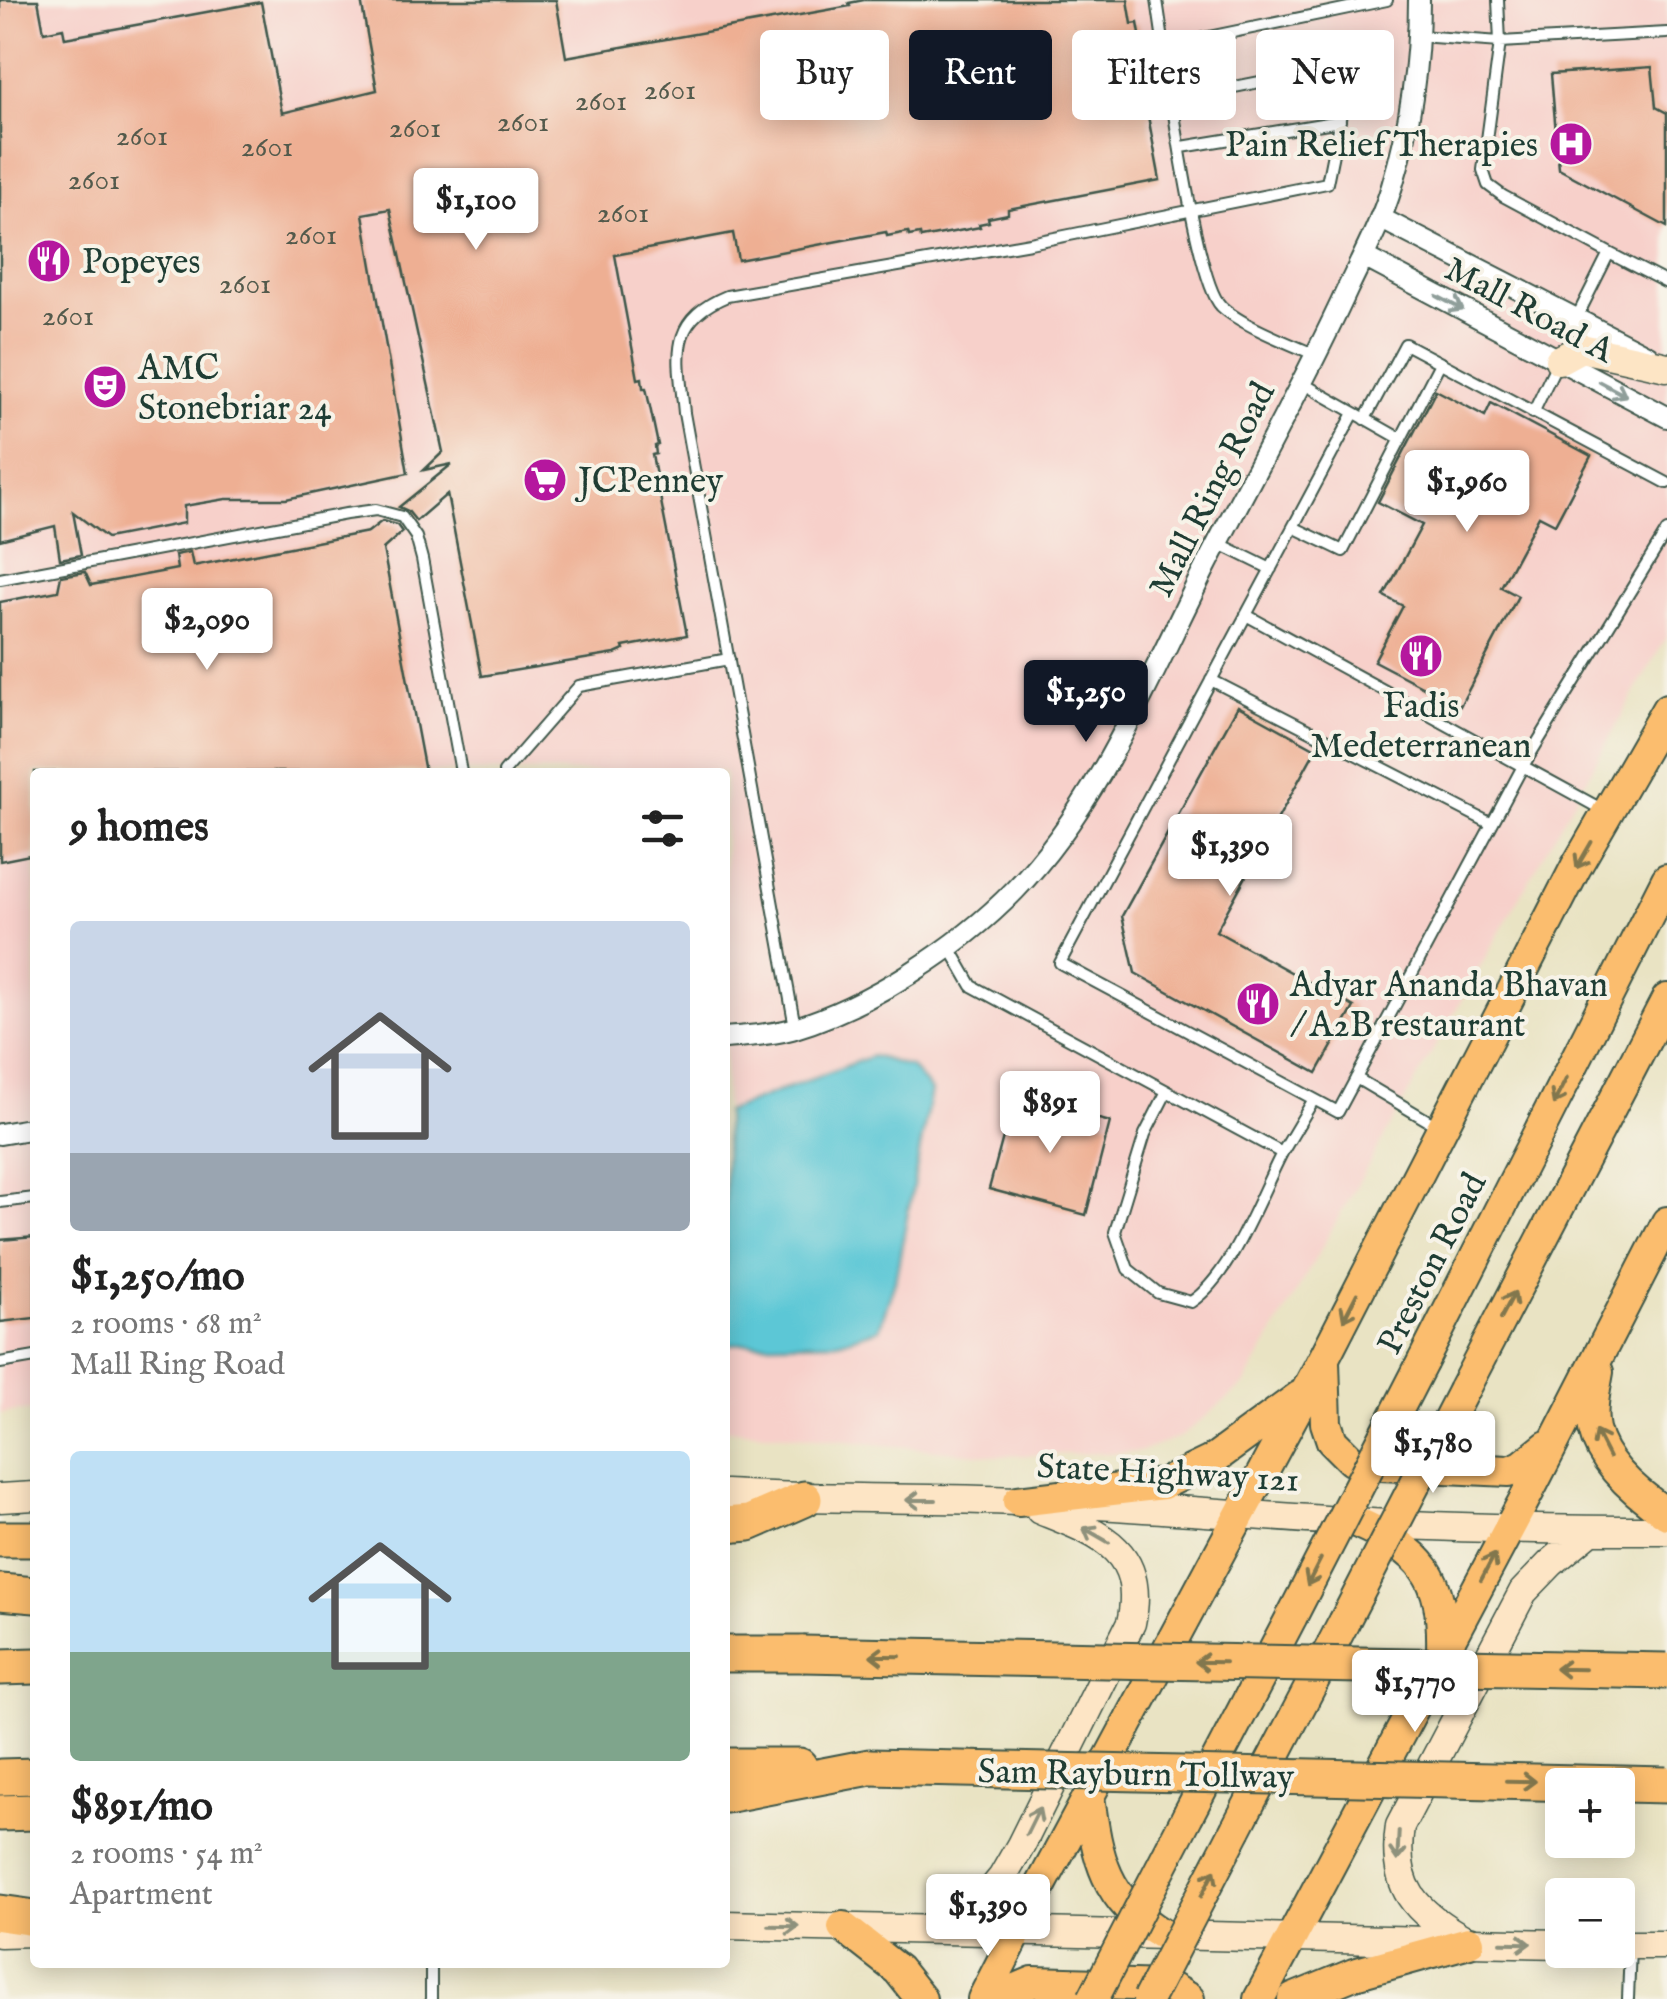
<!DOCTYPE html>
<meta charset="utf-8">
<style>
:root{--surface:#fff;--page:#f6f6f6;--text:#222;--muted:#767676;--accent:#111827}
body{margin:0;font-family:"IM FELL English",serif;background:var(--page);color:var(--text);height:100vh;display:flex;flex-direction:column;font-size:38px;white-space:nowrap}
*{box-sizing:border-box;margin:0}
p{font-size:32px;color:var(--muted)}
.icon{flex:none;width:55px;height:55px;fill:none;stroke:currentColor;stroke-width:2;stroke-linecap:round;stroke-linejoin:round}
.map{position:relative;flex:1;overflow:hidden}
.panel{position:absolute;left:30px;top:768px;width:700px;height:1200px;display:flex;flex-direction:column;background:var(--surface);border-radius:10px;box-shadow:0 5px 25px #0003}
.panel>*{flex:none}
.banner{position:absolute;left:760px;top:30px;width:755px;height:90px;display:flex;gap:20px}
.buttons{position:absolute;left:1545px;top:1768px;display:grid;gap:20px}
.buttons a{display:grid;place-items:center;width:90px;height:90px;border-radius:10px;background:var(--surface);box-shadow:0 5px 25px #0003;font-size:50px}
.price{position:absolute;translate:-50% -85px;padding:0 22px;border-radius:10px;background:#fff;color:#222;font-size:32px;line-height:65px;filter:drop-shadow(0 2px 5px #0008)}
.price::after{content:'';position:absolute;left:50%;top:60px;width:30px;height:22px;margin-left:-15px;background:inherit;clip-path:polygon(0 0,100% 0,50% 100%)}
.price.selected{background:var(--accent);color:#fff}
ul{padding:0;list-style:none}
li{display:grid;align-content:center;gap:20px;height:530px;padding:0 40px}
li span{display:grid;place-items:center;height:310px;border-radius:10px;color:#555}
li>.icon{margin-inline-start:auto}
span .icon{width:180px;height:180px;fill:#fffc;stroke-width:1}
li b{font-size:42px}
h2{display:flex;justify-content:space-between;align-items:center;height:120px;padding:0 40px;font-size:42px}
.pill{padding:0 35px;border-radius:10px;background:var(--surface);box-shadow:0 5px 25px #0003;font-size:35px;line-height:90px}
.pill.selected{background:var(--accent);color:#fff}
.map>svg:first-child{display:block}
</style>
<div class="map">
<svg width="1667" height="1999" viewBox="0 0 1667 1999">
<rect width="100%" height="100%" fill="#f7f3e8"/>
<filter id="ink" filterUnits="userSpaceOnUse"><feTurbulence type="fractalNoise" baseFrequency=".01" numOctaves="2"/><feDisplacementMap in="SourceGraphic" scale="20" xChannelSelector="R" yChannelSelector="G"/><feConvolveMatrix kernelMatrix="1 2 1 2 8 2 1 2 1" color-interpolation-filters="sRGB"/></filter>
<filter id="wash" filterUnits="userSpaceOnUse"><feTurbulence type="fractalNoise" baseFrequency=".0048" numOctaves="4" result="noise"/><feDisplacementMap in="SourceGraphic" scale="40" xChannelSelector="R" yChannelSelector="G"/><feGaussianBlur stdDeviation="2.25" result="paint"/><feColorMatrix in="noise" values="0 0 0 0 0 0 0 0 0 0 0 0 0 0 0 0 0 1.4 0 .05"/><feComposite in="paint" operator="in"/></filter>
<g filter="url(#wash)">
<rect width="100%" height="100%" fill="#e9e3c3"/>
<path fill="#f7d0ca" d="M0 0H1667V636L1244 1385 1182 1436 1140 1452 997 1456 725 1429V772H35V1410L0 1413Z"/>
<path fill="#5cc7d6" stroke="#3e8285" stroke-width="2.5" d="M872 1056 911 1067 931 1091 895 1281 879 1329 838 1342 725 1344V1112Z"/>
<g id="blocks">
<path fill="#eeaf93" d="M0 0H38L44 32 63 28 65 38 261 2 282 113 377 90 361 0H556L566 57 850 6 849 3 864 0H1128L1132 24 1138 23 1141 40 1146 39 1157 98 1151 99 1154 115 1148 116 1160 180 1008 209V214L988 218 989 222 979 224 980 227 921 238 920 234 909 236 908 232 887 236 886 232 738 260 733 233 615 255 638 379 642 378 643 388H646L658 445 655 446 656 454 652 455 687 635 623 647 624 650 615 654 482 676 447 494 416 521 408 511 399 507 452 464 424 470 443 452 390 209 363 214 408 473 286 499H226L184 506V523L107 538 73 512 81 555 60 559 55 526 0 540Z
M1652 67 1656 107 1667 113V227L1559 169 1551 74Z
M1436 390 1485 416 1491 403 1591 456 1555 524 1539 516 1501 587 1518 596 1460 706 1374 661 1403 606 1384 596 1422 525 1378 502Z
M382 521 397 525 402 532 383 549 425 772H35V854L0 861V602L58 591 61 576 85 572 91 585 177 569 175 555 190 552 193 566 368 532Z
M1238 706 1316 749 1216 931 1354 1007 1317 1073 1135 973 1122 916Z
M1014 1096 1110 1122 1086 1215 989 1189Z
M35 1237V1318L0 1322V1240Z"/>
</g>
</g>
<g filter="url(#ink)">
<use href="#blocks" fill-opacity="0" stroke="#3d5649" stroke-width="2.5"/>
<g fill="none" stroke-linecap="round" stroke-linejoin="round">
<defs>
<path id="lane" d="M1157 0C1165 51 1194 279 1221 306 1241 325 1290 344 1316 355
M1498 0 1500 42 1667 33
M1419 36 1500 42 1483 170 1488 185 1503 196 1609 253 1576 319
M1165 46 1387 0
M1182 147 1340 121
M1609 253 1667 283
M1302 383 1401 439
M1354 413 1060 963 1338 1112 1523 766 1667 531
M1533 413 1558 361
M1365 419 1405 344 1667 483
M1293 527 1343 551 1440 363
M1218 543 1271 569
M0 579 346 514 376 510 402 517 416 537 422 559 461 772
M1246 615 1603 810
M1211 680 1492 824
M504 772 579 686 729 659
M949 946 972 986 1282 1153 1314 1099
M795 1027 684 413C679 358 666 321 727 296L1030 243 1327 183 1351 64 1174 99
M1356 1078 1437 1126
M1167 1091 1145 1134 1115 1232 1128 1269 1158 1293 1191 1302C1232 1275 1259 1197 1282 1153
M0 1202 35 1198
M0 1363 35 1357
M431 1999V1962
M1628 1999 1630 1946"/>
<path id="street" d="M1380 218 1648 356
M1364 257 1667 417
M725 1038C747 1036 771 1035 792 1029 869 1006 959 948 1015 890 1100 803 1151 674 1206 566 1253 474 1304 384 1347 290 1363 256 1381 223 1392 186 1410 127 1419 62 1419 0
M0 1134 35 1128"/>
<path id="secondary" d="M1559 360 1581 348 1667 367
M725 1494C824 1500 923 1497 1021 1501 1133 1506 1244 1515 1355 1522 1459 1529 1563 1530 1667 1530
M0 1498 35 1496
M725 1925 1562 1944
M959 1930 1002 1878 1021 1845 1131 1623C1147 1548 1097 1533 1040 1510
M0 1933 35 1932
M1467 1941C1415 1912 1391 1888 1400 1826L1523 1592 1551 1563 1591 1530
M1618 1945H1667"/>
<path id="primary" d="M1324 1361 1326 1423 1332 1441 1351 1460 1359 1464 1509 1471 1522 1466 1547 1446
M1423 1361 1667 879
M1598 1372C1595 1389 1590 1411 1594 1429 1602 1465 1639 1495 1667 1514
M1463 1391 1667 999
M1018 1501 1163 1484 1211 1461 1300 1396
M1356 1522C1423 1552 1444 1575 1442 1651
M1089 1796C1097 1858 1105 1900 1162 1934
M1189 1813 1292 1616
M1236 1829 1344 1622
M843 1927 898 1970 921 1999
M983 1999 1039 1889 1324 1358 1576 867 1667 709
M993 1999 1033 1982 1167 1986 1189 1999
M1259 1999 1530 1489 1667 1222
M1293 1999 1354 1974 1469 1942"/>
<path id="highway" d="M725 1525 749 1523 804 1499
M0 1539H35
M0 1592 35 1595
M725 1654H803
M0 1667 35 1666
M725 1766H799
M0 1777 35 1776
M725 1795 870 1767
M0 1813 35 1812
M0 1913 35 1918"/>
</defs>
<use href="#lane" stroke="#3d5649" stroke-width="14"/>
<use href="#street" stroke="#3d5649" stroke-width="24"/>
<use href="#secondary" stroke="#3d5649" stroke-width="31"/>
<use href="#primary" stroke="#3d5649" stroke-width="34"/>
<use href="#highway" stroke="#3d5649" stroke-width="39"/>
<use href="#lane" stroke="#fff" stroke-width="10"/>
<use href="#street" stroke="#fff" stroke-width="20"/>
<use href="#secondary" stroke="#fde5c5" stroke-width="28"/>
<use href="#primary" stroke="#fbbd6e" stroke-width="30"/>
<use href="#highway" stroke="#fbbd6e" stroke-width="35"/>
<defs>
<path id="primary-bridge" d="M1292 1616 1423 1361
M1344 1622 1463 1391
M1093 1999 1189 1813
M1148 1999 1236 1829"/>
<path id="highway-bridge" d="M803 1654 1667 1671
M870 1767 1667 1785"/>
</defs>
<use href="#primary-bridge" stroke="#3d5649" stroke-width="34" stroke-linecap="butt"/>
<use href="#highway-bridge" stroke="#3d5649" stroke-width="39" stroke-linecap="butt"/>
<use href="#primary-bridge" stroke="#fbbd6e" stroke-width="30"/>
<use href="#highway-bridge" stroke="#fbbd6e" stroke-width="35"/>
</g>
<defs><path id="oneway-shaft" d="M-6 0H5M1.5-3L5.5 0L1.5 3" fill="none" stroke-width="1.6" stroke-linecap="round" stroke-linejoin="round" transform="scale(2.5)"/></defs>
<g stroke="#8f9e9a">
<use href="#oneway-shaft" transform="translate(1450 303) rotate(28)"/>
<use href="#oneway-shaft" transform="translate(1613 389) rotate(28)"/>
</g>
<g stroke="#82774e">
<use href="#oneway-shaft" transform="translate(1584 855) rotate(120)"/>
<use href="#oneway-shaft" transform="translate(1560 1091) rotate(117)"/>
<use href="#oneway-shaft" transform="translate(1508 1305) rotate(-62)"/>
<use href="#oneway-shaft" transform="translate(1350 1307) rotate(117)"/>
<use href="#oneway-shaft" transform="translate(1602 1444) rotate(-117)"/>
<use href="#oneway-shaft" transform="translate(1488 1567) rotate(-62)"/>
<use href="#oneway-shaft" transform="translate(1314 1572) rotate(117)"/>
<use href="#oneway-shaft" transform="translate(885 1656) rotate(-179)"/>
<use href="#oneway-shaft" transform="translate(1210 1662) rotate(-179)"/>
<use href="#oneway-shaft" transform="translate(1570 1669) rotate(-179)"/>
<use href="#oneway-shaft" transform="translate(1521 1781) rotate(1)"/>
<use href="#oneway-shaft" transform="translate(1208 1883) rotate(-63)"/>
</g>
<g stroke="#8e917c">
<use href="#oneway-shaft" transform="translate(921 1500) rotate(-180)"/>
<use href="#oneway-shaft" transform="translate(1096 1535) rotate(-150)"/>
<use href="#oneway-shaft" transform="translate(1033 1821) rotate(-64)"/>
<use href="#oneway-shaft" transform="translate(1398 1846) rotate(93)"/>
<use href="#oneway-shaft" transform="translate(784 1926) rotate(1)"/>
<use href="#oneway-shaft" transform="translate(1516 1943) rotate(1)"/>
</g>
</g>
<defs>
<symbol id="hospital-disc" viewBox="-11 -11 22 22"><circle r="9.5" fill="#b5179e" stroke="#f7f3e8"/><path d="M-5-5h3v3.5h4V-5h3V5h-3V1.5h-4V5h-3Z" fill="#fff"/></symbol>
<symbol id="restaurant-disc" viewBox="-11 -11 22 22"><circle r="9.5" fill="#b5179e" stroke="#f7f3e8"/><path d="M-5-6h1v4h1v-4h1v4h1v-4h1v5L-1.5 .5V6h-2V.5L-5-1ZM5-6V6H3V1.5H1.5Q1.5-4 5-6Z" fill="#fff"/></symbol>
<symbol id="theatre-disc" viewBox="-11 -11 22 22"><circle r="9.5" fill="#b5179e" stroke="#f7f3e8"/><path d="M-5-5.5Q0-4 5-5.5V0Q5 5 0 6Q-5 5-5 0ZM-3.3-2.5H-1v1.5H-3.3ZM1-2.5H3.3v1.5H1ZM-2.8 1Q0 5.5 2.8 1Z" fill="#fff"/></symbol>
<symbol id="supermarket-disc" viewBox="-11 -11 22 22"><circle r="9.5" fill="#b5179e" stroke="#f7f3e8"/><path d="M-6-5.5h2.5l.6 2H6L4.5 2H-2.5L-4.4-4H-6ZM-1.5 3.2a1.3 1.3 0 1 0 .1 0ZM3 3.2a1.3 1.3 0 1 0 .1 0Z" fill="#fff"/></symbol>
</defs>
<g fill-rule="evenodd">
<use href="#hospital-disc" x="1546" y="119" width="50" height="50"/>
<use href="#restaurant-disc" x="24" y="236" width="50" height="50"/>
<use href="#theatre-disc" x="80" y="362" width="50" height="50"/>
<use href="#supermarket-disc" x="520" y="455" width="50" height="50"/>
<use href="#restaurant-disc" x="1396" y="631" width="50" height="50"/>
<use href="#restaurant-disc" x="1233" y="979" width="50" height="50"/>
</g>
<g text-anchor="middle" stroke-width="8" stroke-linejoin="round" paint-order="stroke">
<g font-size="30" fill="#535a4c">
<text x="670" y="99">2601</text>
<text x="601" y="110">2601</text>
<text x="523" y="131">2601</text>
<text x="415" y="137">2601</text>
<text x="142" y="145">2601</text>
<text x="267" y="156">2601</text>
<text x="94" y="189">2601</text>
<text x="623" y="222">2601</text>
<text x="311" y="244">2601</text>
<text x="245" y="293">2601</text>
<text x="68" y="325">2601</text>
</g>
<g font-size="35" fill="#1f3d34" stroke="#f7f3e8" text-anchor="start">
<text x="1538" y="156" text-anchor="end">Pain Relief Therapies</text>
<text x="82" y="273">Popeyes</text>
<text x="138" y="379">AMC<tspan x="138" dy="40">Stonebriar 24</tspan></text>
<text x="578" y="492">JCPenney</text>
<text x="1421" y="717" text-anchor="middle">Fadis<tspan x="1421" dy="40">Medeterranean</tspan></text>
<text x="1290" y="996">Adyar Ananda Bhavan<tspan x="1290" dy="40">/ A2B restaurant</tspan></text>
</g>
<g font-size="35" fill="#1f3d34" stroke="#f7f3e8">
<text transform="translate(1530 309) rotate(28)" y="12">Mall Road A</text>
<text transform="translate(1211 489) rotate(-63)" y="12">Mall Ring Road</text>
<text transform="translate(1431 1263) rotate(-63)" y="12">Preston Road</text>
<text transform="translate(1168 1472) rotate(3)" y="12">State Highway 121</text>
<text transform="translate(1136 1773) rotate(1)" y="12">Sam Rayburn Tollway</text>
</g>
</g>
</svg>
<div class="buttons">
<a>+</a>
<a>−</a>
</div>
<b class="price" style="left:476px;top:253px">$1,100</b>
<b class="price" style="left:1467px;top:535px">$1,960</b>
<b class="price" style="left:207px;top:673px">$2,090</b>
<b class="price selected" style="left:1086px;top:745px">$1,250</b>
<b class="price" style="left:1230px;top:899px">$1,390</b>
<b class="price" style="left:1050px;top:1156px">$891</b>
<b class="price" style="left:1433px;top:1496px">$1,780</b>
<b class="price" style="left:1415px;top:1735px">$1,770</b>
<b class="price" style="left:988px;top:1959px">$1,390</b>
<div class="banner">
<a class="pill">Buy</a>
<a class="pill selected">Rent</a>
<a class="pill">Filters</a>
<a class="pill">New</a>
</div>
<section class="panel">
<h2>9 homes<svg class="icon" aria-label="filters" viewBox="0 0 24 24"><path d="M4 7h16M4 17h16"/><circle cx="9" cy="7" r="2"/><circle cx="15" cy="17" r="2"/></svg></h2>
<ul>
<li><span style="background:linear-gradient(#c9d6e8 75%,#9aa5b1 0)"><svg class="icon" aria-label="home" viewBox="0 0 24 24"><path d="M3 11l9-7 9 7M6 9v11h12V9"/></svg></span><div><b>$1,250/mo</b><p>2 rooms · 68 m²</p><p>Mall Ring Road</p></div></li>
<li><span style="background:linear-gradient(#bfe0f5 65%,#7fa58c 0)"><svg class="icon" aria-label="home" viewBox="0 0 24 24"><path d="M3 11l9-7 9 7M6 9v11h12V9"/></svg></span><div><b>$891/mo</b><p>2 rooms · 54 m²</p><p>Apartment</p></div></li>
</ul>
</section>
</div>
